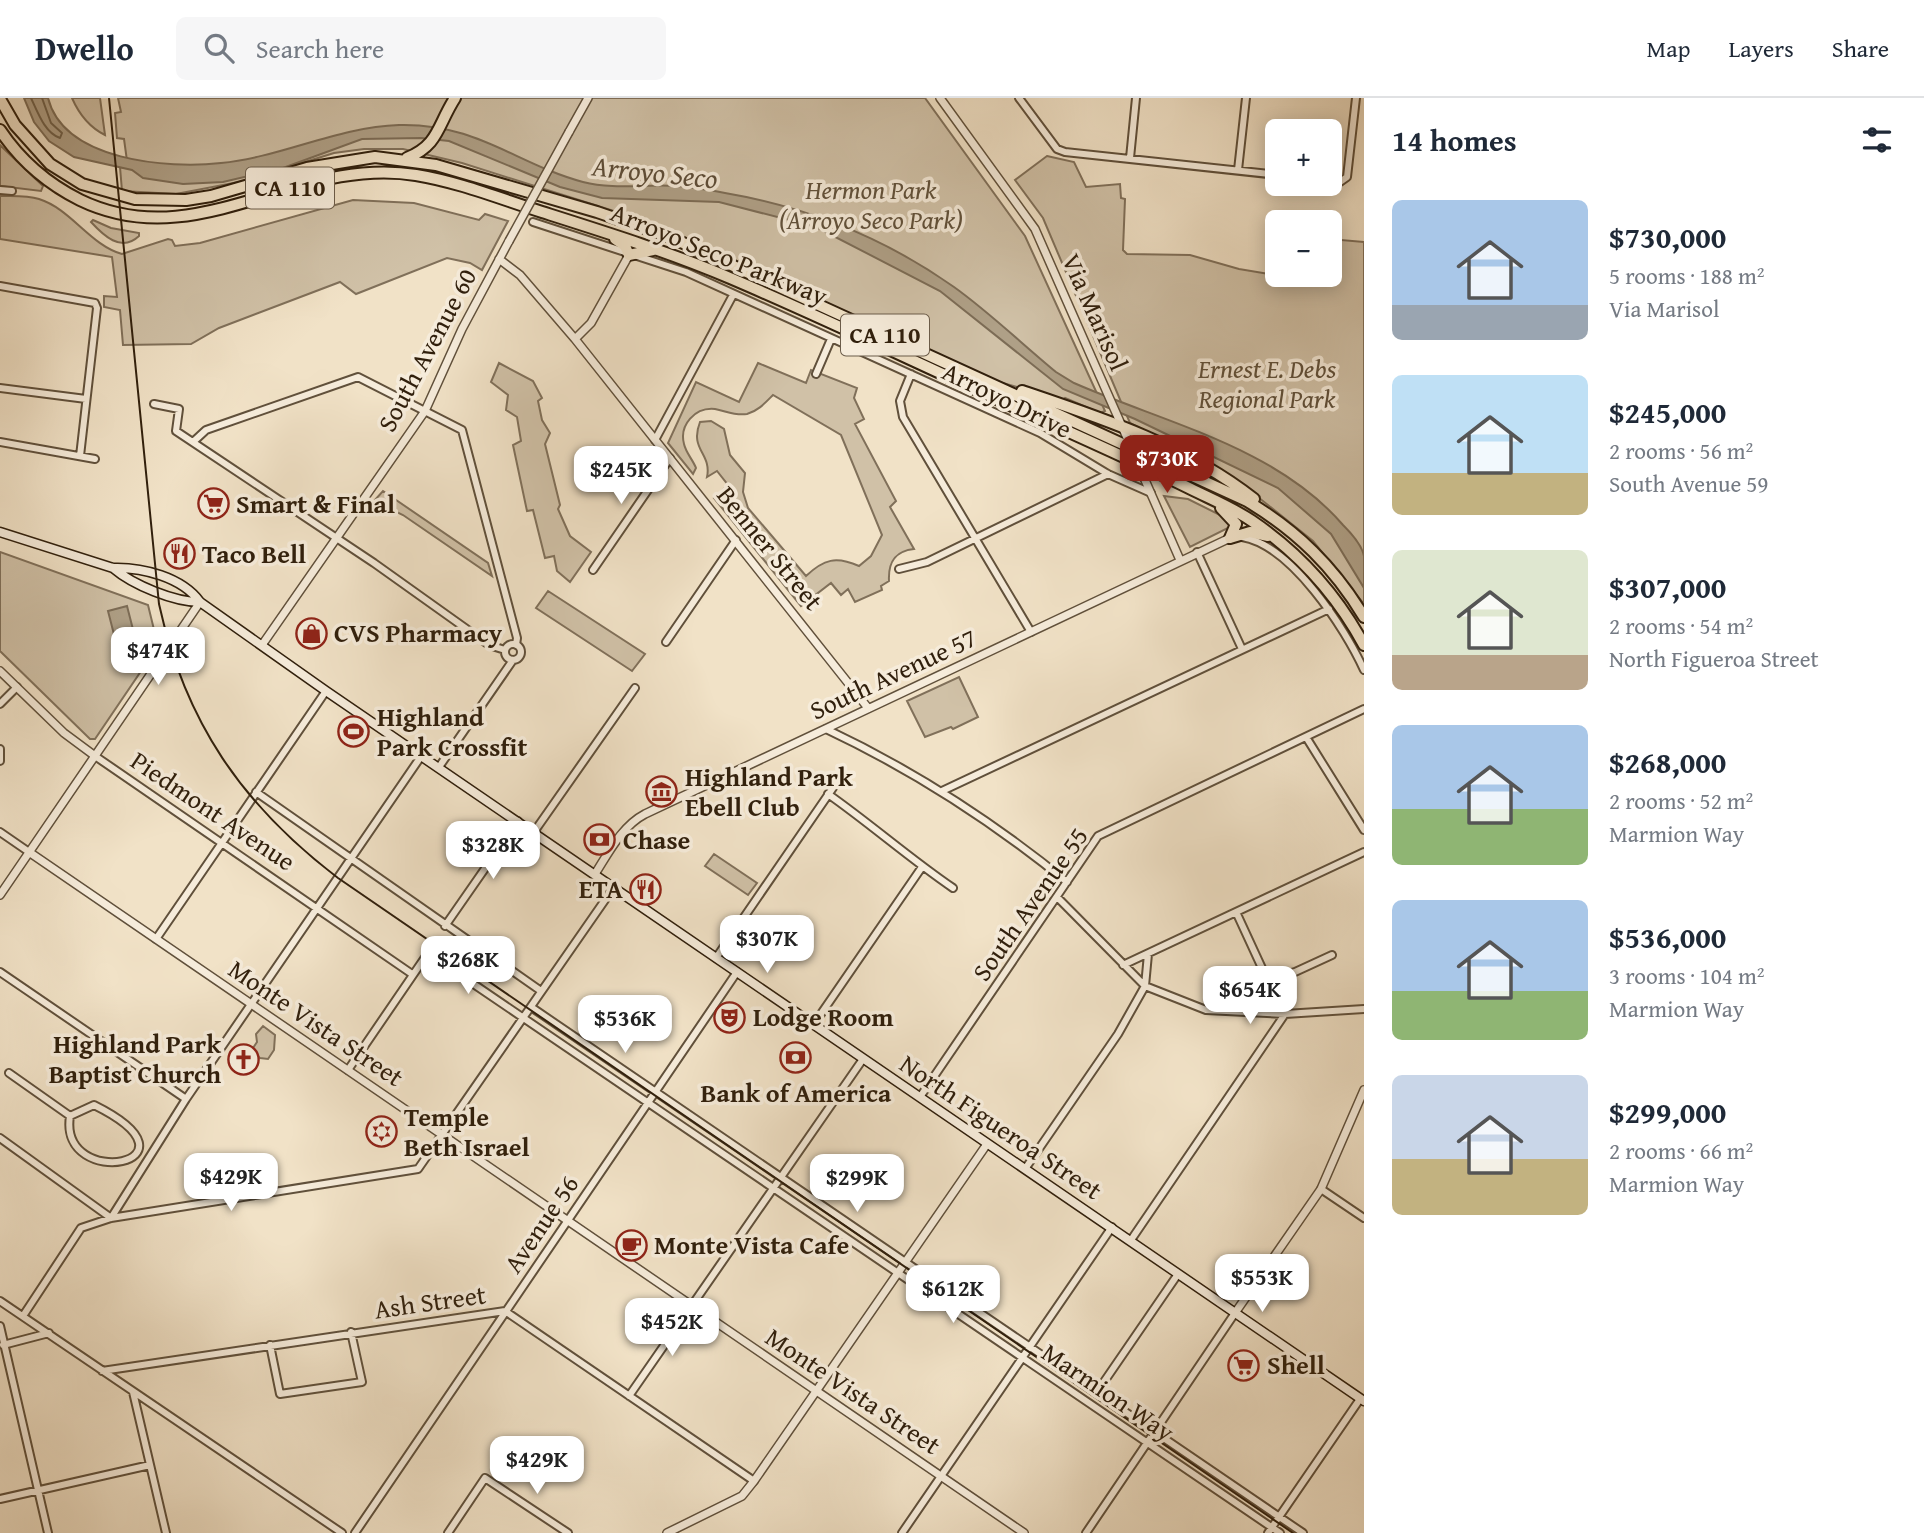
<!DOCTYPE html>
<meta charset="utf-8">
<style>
:root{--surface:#fff;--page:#f6f6f7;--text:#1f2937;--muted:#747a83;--line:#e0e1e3;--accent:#8f2418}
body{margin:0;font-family:"Gentium Book Plus",serif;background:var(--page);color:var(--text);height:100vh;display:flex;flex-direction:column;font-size:26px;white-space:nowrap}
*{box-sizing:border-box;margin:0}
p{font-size:23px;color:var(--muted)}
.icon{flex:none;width:38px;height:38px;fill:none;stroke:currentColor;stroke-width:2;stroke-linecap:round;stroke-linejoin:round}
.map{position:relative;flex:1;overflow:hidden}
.drawer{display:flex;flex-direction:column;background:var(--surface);width:560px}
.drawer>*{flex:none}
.tools{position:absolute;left:1265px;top:21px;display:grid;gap:14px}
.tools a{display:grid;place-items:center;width:77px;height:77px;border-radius:10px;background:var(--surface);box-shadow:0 4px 18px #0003;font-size:35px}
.price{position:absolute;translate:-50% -60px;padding:0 16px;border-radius:14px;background:#fff;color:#222;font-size:23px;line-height:46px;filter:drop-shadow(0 2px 4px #0008)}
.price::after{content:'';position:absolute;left:50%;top:42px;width:21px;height:16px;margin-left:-10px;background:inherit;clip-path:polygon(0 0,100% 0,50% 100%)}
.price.active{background:var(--accent);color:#fff}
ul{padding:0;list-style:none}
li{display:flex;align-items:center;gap:21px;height:175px;padding:0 28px}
li span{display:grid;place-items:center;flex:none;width:196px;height:140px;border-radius:10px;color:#555}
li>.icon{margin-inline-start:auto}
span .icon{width:84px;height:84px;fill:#fffc;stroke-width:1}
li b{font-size:30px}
h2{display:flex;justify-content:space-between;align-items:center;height:84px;padding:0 28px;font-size:30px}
header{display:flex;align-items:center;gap:42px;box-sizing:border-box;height:98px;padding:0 35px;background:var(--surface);border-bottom:2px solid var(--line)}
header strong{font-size:33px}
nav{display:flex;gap:38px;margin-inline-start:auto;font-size:24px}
.search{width:490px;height:63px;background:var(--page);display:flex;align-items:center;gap:18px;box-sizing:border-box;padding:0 24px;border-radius:10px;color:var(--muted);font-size:26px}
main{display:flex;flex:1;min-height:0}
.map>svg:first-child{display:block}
</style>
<header>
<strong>Dwello</strong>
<div class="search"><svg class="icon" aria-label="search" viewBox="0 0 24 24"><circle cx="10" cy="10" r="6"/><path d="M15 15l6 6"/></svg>Search here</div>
<nav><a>Map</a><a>Layers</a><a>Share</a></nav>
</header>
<main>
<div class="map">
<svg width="1364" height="1435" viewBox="0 0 1364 1435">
<rect width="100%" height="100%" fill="#f1e2c7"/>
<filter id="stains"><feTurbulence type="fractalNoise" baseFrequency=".00286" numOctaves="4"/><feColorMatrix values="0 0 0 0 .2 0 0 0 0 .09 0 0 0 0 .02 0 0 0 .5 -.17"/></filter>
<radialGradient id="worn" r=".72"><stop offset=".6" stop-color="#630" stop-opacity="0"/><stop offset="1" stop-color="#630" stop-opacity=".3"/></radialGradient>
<path fill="#d0c1a7" stroke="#80705a" stroke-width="2" d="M72 0H100L105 37C89 29 79 16 72 0Z
M118 0H925L1025 138 1105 313 1100 315 1065 300 1062 302 996 283 658 127 462 65 403 51H364L334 55 244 83 176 96 122 93 120 69 128 70 124 41 117 40 115 15 121 14Z
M0 47 43 88 41 93 0 88Z
M1047 58 1074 64 1086 89 1120 86 1121 100 1125 101 1123 152 1127 156 1190 157 1239 171 1304 182 1305 177H1330V141L1364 144V506L1313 443 1238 383 1130 325 1043 120 1015 82Z
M0 98C12 98 27 97 39 101 71 111 90 147 122 156L168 141 172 142 175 148 200 145 353 102 414 105 479 122 485 116 508 123 482 172 470 165 447 160 356 196 340 184 219 230 191 246 123 247 120 212 104 209V198L117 199 112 159 0 141Z
M93 122 111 130 139 135V138C121 155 103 137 91 124Z
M499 265 533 283 542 300 538 303 542 322 550 335 545 346 560 407 558 411 570 438 591 454 570 484 557 473 554 458 545 460 533 412 527 413 513 347 521 343 517 319 506 312 508 297 491 284Z
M758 265 806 285 811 272 857 290 854 300 864 321 855 326 896 403 890 409 914 451C895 453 888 464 889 483L881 488 882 492 855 504 848 491 841 497 831 485 801 508 714 400 728 387 717 373 707 379C712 355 689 352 700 324L711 323 724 331 730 357 745 375 743 394 748 410 806 478C824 461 836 458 859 468L871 458 882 437 841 337 773 297C765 305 758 313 747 316 735 318 726 313 715 311 695 309 679 327 684 346 686 355 693 362 696 370L693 376 668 345 696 284 739 304Z
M383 393 488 465 492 478 403 417 374 403Z
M1164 398 1188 401 1228 421 1230 429 1190 449Z
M0 454 148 507 158 548 95 641H90L0 553Z
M548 493 645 556 632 573 536 510Z
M959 579 978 619 953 631 951 629 925 639 907 603Z
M714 756 757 785 748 797 705 768Z
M263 928 275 937 274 952 268 961 260 960 251 953 257 944 256 936Z"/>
<path fill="#afa087" stroke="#7c6c56" stroke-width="2" d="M24 0H48C64 63 168 71 221 65 282 59 337 29 399 27 477 25 516 66 583 84 614 92 644 86 676 88 692 89 709 92 725 95 807 109 886 141 954 189 989 214 1022 246 1056 274L1074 285C1165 325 1276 349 1343 427 1351 435 1362 447 1364 458 1364 468 1364 480 1364 490L1331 436 1278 390 1135 321 1063 291 940 193 816 129 719 104 602 100 560 89 449 43 421 40 362 41 283 70 223 84 183 86 143 80 132 72 74 59 49 43 34 24Z
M127 508 139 555 120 560 108 513Z"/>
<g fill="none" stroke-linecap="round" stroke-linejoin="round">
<path stroke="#70604a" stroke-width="2" d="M31 0C38 15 45 35 60 40L62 35 51 25 42 0"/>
<defs>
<path id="minor" d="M1019 0 1057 51 1065 54 1278 77
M1130 60 1136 0
M1238 72 1246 0
M1330 83 1340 84 1347 79 1356 0
M0 92 12 93
M533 124 686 174 1040 335 1108 376 1151 395
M0 188 95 205 97 210 80 358
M816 276 831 241
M911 276 900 303 903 319 1031 534
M0 290 86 301
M154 306 179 311 176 333 374 465 489 547 505 552
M655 342 733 197
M0 344 95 361
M193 344 206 332 358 279 462 332 517 540 516 547
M1242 439C1291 447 1345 530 1364 572
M1197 454 1242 551
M899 471 927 464 1108 376
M593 472 670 360
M666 544 736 442
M505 554a8 8 0 1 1 16 0a8 8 0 1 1-16 0Z
M0 606 17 589
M826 631C913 672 992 723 1067 784
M1306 639 1364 732
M0 651V663
M95 658 412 876
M439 669 513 562
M942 693 1329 511
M256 694 541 893
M828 696C872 727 909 760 953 790
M0 734 29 754
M534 734 635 590
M1057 799 1145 888 1206 912 1285 916 1364 911
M1237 816 1267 881 1295 874 1332 857
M445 828 518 723
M156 841 326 593
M716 860 839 681
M1123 867 1364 754
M0 874 186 1001
M531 909 1303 1435
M814 926 922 769
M348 972 428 855 1280 1435
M9 975 70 1018
M920 999 1098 738 1364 611
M94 1007C213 1066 58 1094 70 1018Z
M0 1040 111 1120 186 1001 422 657
M1025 1071 1118 936 1145 888 1148 856
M1321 1091 1364 1120
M1131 1142 1285 916
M0 1203 342 1435
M23 1218 81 1130 111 1120 418 1071 614 789
M0 1228 48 1435
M3 1247 49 1235
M270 1247 280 1296 362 1284 351 1234
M102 1273 505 1213 754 1383
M133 1294 166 1435
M1097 1294 1178 1176
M629 1298 863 961
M0 1401 150 1367
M355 1435 737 874
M448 1435 485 1380 568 1435
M902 1435 1112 1129
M1086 1435 1235 1215
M1268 1435 1360 1301"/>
<path id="tertiary" d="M940 0 1035 131 1128 342
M569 34 588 0
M499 161 520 177 575 241 868 610
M575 241 591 225 629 157
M1145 382 1180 462
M262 547 425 313 462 231 509 143
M0 573 64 635 95 658
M29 754 1024 1435
M595 776C609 754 622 728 645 716L1230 440
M0 797 200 504
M1235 1215 1321 1091 1364 992
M667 1435 742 1398 754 1383 987 1046"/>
<path id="secondary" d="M0 434 113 470C142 469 182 479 200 504L326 593 1364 1303
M113 470C133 487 174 504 200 504"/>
<path id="motorway" d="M0 1 15 27 50 66 82 86 135 101 186 102 211 98 307 70 375 59 436 67 597 114 670 139 1247 403C1297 433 1334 469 1364 519
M0 32C20 62 48 86 80 102 198 159 297 57 416 77 459 84 501 101 542 114 605 134 669 154 730 180 824 220 917 265 1010 307 1070 335 1131 361 1191 391 1211 401 1233 410 1252 423 1299 455 1337 497 1364 547
M407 60C439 47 437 28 455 0
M615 141 625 148 629 157 653 152
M1022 293C1102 320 1187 348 1254 401
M1221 410 1236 426 1230 440
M1230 440 1250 434 1268 438"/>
</defs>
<use href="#minor" stroke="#60503b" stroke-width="10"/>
<use href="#tertiary" stroke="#60503b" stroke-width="10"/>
<use href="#secondary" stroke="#301f0c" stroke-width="11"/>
<use href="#motorway" stroke="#301f0c" stroke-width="14"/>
<use href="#minor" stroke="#f6ecdb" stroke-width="6"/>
<use href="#tertiary" stroke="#f6ecdb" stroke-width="7"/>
<use href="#secondary" stroke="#f6ecdb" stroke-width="8"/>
<use href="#motorway" stroke="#f1e2c7" stroke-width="10"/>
<path stroke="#301f0c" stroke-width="2" d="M109 0 159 506C185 624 242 707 338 780L1293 1435"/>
<defs>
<path id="tertiary-bridge" d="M509 143 569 34
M1128 342 1145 382"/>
</defs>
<use href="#tertiary-bridge" stroke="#60503b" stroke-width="10" stroke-linecap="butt"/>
<use href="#tertiary-bridge" stroke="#f6ecdb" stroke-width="7"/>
</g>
<defs>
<symbol id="supermarket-ring" viewBox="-11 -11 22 22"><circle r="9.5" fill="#f6ecdb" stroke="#8f2418" stroke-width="1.5"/><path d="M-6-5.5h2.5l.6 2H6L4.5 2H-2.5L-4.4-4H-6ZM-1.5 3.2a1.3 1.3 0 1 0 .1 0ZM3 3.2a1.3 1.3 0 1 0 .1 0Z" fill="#8f2418"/></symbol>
<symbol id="restaurant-ring" viewBox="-11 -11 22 22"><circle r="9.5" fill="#f6ecdb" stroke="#8f2418" stroke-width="1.5"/><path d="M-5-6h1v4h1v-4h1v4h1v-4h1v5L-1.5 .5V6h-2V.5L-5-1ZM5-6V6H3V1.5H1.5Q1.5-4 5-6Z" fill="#8f2418"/></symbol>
<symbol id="shop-ring" viewBox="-11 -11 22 22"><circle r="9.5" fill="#f6ecdb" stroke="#8f2418" stroke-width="1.5"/><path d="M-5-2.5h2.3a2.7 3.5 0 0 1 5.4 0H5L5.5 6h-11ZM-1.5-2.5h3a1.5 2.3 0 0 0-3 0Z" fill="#8f2418"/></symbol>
<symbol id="stadium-ring" viewBox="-11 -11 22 22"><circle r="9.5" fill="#f6ecdb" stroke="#8f2418" stroke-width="1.5"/><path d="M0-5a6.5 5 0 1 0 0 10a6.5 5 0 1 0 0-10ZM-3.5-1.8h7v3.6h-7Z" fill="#8f2418"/></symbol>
<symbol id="museum-ring" viewBox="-11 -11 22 22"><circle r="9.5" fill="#f6ecdb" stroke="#8f2418" stroke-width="1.5"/><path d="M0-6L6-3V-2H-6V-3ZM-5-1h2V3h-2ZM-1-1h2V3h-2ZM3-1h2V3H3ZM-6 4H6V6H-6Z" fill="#8f2418"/></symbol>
<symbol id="bank-ring" viewBox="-11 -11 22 22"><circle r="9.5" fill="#f6ecdb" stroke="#8f2418" stroke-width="1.5"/><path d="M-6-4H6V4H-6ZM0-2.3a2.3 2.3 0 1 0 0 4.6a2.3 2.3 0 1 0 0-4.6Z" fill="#8f2418"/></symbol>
<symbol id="theatre-ring" viewBox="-11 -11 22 22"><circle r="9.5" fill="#f6ecdb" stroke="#8f2418" stroke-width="1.5"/><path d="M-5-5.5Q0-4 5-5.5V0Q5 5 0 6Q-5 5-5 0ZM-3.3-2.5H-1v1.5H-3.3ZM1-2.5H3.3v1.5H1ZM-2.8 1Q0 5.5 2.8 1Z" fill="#8f2418"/></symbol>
<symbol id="church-ring" viewBox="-11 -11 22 22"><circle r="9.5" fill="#f6ecdb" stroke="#8f2418" stroke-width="1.5"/><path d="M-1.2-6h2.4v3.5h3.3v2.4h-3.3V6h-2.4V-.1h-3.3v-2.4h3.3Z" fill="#8f2418"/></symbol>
<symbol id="synagogue-ring" viewBox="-11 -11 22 22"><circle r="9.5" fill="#f6ecdb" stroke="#8f2418" stroke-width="1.5"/><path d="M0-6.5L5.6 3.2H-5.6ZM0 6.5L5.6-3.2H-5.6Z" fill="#8f2418"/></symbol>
<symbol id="cafe-ring" viewBox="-11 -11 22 22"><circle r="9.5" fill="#f6ecdb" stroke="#8f2418" stroke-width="1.5"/><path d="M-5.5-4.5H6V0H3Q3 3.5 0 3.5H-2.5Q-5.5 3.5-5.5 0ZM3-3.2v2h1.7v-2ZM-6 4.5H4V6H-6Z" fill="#8f2418"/></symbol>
</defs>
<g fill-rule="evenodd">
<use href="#supermarket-ring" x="196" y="388" width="35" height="35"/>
<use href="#restaurant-ring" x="162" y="438" width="35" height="35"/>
<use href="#shop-ring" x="294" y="518" width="35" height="35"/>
<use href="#stadium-ring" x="336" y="616" width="35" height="35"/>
<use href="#museum-ring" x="644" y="676" width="35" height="35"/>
<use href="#bank-ring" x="582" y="724" width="35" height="35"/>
<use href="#restaurant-ring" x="628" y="774" width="35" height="35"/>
<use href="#theatre-ring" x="712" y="902" width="35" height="35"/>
<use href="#bank-ring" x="778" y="942" width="35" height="35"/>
<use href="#church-ring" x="226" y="944" width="35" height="35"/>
<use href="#synagogue-ring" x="364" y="1016" width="35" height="35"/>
<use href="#cafe-ring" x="614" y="1130" width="35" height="35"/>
<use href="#supermarket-ring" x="1226" y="1250" width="35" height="35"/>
</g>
<g text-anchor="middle" stroke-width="7" stroke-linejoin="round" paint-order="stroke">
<g fill="#f6ecdb" stroke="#6b5c4a" stroke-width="2">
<rect x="246" y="69.5" width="88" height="41" rx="5"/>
<rect x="841" y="216.5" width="88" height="41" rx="5"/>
</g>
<g font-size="24" font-weight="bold" fill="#301f0c">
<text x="290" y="98">CA 110</text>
<text x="885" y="245">CA 110</text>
</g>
<g font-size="26" font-style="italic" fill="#60503a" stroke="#f6ecdb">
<text x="871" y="101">Hermon Park<tspan x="871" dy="30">(Arroyo Seco Park)</tspan></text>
<text x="1267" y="280">Ernest E. Debs<tspan x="1267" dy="30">Regional Park</tspan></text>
</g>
<g font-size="26" fill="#301f0c" stroke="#f6ecdb">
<text transform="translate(719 156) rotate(22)" y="9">Arroyo Seco Parkway</text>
<text transform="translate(1095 214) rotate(66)" y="9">Via Marisol</text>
<text transform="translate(427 252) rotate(-62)" y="9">South Avenue 60</text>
<text transform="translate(1007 302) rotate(26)" y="9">Arroyo Drive</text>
<text transform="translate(770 450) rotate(51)" y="9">Benner Street</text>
<text transform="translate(893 576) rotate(-25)" y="9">South Avenue 57</text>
<text transform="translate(213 713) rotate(34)" y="9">Piedmont Avenue</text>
<text transform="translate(1030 806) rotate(-55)" y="9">South Avenue 55</text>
<text transform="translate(316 925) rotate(34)" y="9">Monte Vista Street</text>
<text transform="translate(1001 1029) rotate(34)" y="9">North Figueroa Street</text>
<text transform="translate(541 1126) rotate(-56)" y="9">Avenue 56</text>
<text transform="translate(430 1204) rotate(-8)" y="9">Ash Street</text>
<text transform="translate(853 1293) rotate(34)" y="9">Monte Vista Street</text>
<text transform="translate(1108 1294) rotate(34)" y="9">Marmion Way</text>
</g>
<g font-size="26" font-weight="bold" fill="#301f0c" stroke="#f6ecdb" text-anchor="start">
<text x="236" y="415">Smart &amp; Final</text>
<text x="202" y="465">Taco Bell</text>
<text x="334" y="544">CVS Pharmacy</text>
<text x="377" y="628">Highland<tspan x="377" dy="30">Park Crossfit</tspan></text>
<text x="685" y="688">Highland Park<tspan x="685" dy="30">Ebell Club</tspan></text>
<text x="623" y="751">Chase</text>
<text x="623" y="800" text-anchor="end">ETA</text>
<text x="753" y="928">Lodge Room</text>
<text x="221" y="955" text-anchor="end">Highland Park<tspan x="221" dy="30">Baptist Church</tspan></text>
<text x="796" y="1004" text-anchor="middle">Bank of America</text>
<text x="404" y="1028">Temple<tspan x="404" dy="30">Beth Israel</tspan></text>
<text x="654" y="1156">Monte Vista Cafe</text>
<text x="1267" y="1276">Shell</text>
</g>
<g font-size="28" font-style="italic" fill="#5c4c37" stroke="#f6ecdb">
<text transform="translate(655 74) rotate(6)" y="10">Arroyo Seco</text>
</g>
</g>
<rect width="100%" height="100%" filter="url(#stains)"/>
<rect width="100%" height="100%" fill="url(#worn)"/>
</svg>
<div class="tools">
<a>+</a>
<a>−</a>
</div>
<b class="price active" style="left:1167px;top:397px">$730K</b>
<b class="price" style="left:621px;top:408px">$245K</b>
<b class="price" style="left:158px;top:589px">$474K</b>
<b class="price" style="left:493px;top:783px">$328K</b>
<b class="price" style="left:767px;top:877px">$307K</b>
<b class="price" style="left:468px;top:898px">$268K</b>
<b class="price" style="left:1250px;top:928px">$654K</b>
<b class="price" style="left:625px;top:957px">$536K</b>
<b class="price" style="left:231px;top:1115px">$429K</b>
<b class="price" style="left:857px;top:1116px">$299K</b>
<b class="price" style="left:1262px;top:1216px">$553K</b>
<b class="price" style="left:953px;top:1227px">$612K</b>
<b class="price" style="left:672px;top:1260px">$452K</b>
<b class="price" style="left:537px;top:1398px">$429K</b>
</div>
<section class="drawer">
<h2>14 homes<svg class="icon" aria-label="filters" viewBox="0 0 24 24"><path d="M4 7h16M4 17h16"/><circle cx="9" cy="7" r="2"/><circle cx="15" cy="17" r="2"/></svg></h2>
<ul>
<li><span style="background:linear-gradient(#a9c7e8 75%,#9aa5b1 0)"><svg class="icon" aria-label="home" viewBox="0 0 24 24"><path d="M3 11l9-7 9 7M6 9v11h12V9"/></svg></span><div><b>$730,000</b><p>5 rooms · 188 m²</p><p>Via Marisol</p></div></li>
<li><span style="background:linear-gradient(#bfe0f5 70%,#c2b280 0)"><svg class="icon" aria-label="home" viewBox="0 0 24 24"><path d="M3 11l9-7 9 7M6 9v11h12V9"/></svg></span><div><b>$245,000</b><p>2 rooms · 56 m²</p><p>South Avenue 59</p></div></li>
<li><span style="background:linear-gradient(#dfe7d0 75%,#b9a48a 0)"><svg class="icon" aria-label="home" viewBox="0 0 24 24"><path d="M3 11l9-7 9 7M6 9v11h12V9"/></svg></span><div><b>$307,000</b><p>2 rooms · 54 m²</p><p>North Figueroa Street</p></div></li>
<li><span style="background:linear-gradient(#a9c7e8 60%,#8fb573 0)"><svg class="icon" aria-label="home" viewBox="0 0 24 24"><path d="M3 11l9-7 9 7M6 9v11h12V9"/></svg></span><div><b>$268,000</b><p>2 rooms · 52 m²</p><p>Marmion Way</p></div></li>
<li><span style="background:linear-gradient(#a9c7e8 65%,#8fb573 0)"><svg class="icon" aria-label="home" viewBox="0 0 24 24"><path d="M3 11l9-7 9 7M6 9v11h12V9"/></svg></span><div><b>$536,000</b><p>3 rooms · 104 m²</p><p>Marmion Way</p></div></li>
<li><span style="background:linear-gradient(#c9d6e8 60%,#c2b280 0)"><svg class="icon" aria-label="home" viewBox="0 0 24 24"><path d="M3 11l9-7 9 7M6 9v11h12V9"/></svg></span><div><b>$299,000</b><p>2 rooms · 66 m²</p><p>Marmion Way</p></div></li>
</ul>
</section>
</main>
